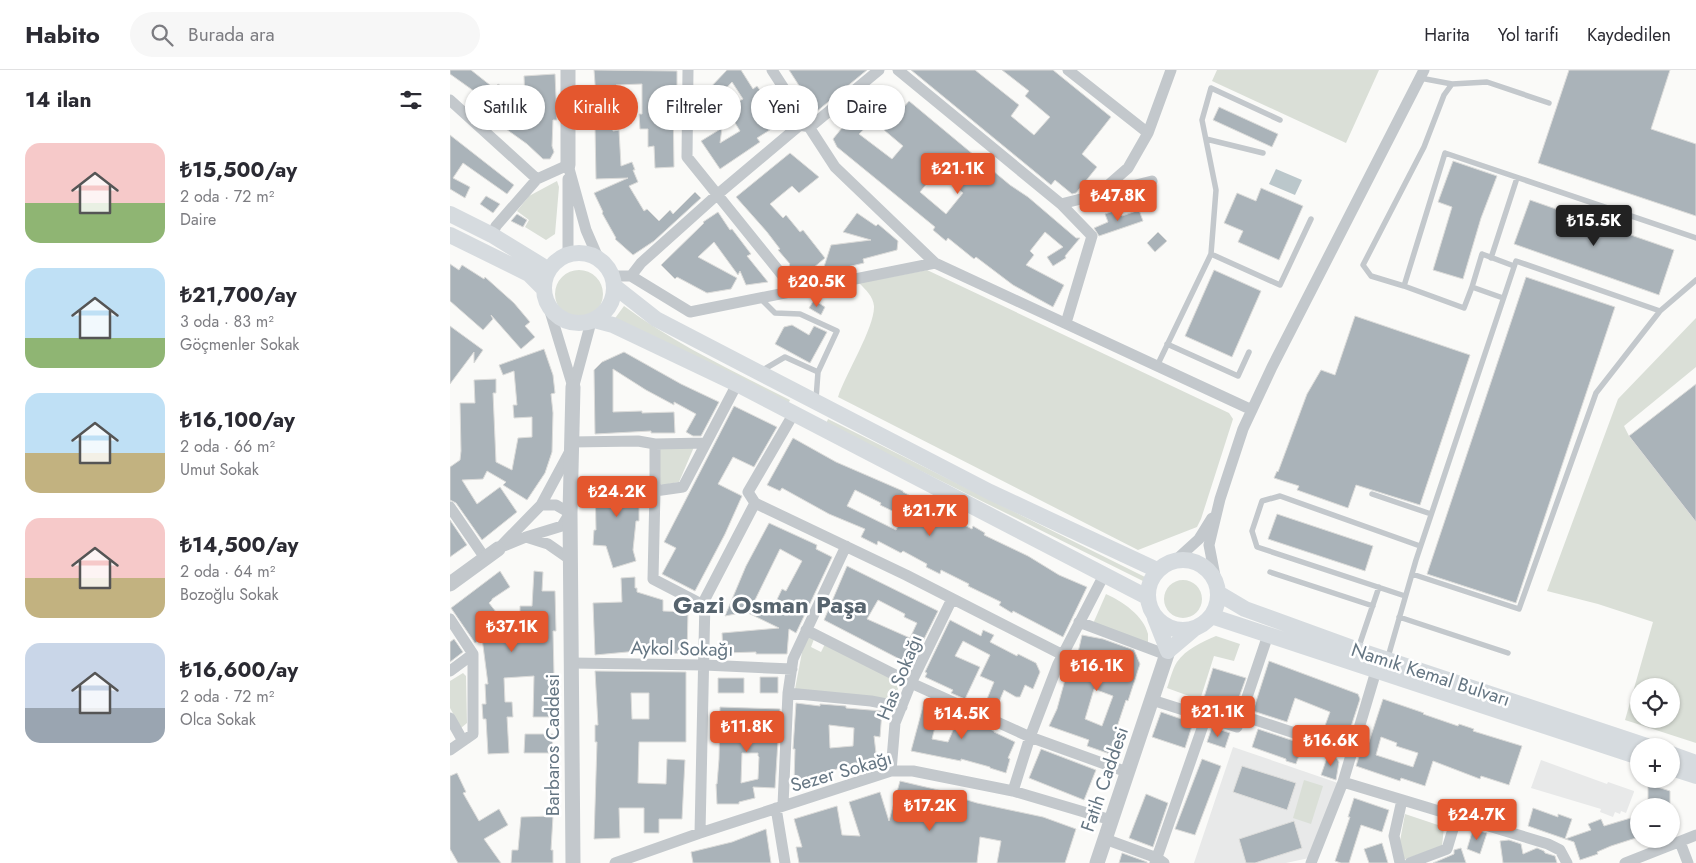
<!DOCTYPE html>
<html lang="tr">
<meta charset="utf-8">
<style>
:root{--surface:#fff;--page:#f7f7f7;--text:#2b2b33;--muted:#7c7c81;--line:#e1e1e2;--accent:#e4572e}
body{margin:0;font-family:Jost,sans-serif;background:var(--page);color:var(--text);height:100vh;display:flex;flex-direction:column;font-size:19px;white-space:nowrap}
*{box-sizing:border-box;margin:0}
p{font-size:16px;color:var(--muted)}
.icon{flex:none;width:28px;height:28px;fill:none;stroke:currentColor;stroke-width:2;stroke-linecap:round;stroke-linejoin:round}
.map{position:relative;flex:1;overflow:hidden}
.drawer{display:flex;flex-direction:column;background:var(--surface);width:450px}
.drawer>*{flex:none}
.hud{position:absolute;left:15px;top:15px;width:475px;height:45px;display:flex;gap:10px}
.controls{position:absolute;left:1180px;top:608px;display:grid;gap:10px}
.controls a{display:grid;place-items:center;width:50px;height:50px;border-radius:50%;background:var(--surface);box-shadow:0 1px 4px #0004;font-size:25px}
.price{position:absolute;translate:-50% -42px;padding:0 11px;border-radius:5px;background:var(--accent);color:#fff;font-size:16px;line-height:32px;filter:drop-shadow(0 1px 2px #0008)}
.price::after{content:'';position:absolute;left:50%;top:30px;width:15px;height:11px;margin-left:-8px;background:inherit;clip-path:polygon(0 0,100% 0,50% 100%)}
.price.active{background:#222;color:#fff}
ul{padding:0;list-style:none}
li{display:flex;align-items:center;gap:15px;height:125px;padding:0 25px}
li span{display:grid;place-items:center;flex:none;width:140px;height:100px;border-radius:15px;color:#555}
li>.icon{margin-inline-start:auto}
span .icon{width:60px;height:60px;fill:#fffc;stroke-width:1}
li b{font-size:21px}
h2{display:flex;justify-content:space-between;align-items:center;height:60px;padding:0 25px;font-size:21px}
.tag{padding:0 18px;border-radius:22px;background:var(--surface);box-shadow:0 1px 4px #0004;font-size:18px;line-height:45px}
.tag.active{background:var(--accent);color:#fff}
header{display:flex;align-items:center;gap:30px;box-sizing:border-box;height:70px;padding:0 25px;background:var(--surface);border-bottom:1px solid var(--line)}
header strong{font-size:24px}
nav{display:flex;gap:28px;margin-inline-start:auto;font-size:18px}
.search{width:350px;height:45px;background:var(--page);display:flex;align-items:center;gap:12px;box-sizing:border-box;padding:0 18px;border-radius:28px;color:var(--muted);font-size:19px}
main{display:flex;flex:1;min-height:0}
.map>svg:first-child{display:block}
</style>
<header>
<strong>Habito</strong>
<div class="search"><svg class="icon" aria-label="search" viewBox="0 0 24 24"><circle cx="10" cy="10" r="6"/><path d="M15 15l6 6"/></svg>Burada ara</div>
<nav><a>Harita</a><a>Yol tarifi</a><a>Kaydedilen</a></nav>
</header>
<main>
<section class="drawer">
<h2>14 ilan<svg class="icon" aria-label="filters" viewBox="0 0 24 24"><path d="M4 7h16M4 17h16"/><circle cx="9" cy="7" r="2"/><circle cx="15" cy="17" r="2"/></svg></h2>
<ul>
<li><span style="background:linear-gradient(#f6c9c9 60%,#8fb573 0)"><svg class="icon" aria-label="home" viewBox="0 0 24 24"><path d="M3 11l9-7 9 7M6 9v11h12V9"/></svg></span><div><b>₺15,500/ay</b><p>2 oda · 72 m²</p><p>Daire</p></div></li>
<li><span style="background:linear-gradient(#bfe0f5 70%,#8fb573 0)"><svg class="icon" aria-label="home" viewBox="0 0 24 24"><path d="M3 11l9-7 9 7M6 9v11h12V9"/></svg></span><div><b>₺21,700/ay</b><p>3 oda · 83 m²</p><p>Göçmenler Sokak</p></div></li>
<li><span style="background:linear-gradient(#bfe0f5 60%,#c2b280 0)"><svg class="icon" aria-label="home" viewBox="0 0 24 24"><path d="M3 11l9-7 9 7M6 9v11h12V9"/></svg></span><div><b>₺16,100/ay</b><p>2 oda · 66 m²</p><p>Umut Sokak</p></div></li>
<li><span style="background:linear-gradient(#f6c9c9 60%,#c2b280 0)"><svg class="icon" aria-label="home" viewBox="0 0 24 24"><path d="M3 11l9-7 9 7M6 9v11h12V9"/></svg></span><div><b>₺14,500/ay</b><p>2 oda · 64 m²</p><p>Bozoğlu Sokak</p></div></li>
<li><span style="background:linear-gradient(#c9d6e8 65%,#9aa5b1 0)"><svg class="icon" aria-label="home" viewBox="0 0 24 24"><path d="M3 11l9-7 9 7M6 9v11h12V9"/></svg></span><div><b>₺16,600/ay</b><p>2 oda · 72 m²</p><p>Olca Sokak</p></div></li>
</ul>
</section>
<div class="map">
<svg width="1246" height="793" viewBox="0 0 1246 793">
<rect width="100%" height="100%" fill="#fafaf8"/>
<path fill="#e8e9e9" d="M783 677 888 713 859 788 836 793H744Z
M1091 690 1157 714 1158 712 1184 721V722L1176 743 1171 741 1170 744 1165 742 1163 747 1150 742 1151 739 1081 718Z"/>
<path fill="#dadfd7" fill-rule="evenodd" d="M767 0H929L896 73 762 11Z
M107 111 109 117 105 164 96 170 75 157 79 150 67 141 79 126Z
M477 200 779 343 783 349 751 449 747 457 688 480 388 327C396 303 425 257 424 236 423 226 416 220 409 213Z
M105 224a24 24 0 1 1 48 0a24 24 0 1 1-48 0Z
M174 236C225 274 283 301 340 330L338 334 163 251Z
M1246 248V297L1174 356 1179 366 1246 452V673L1175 650 1203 552 1148 534 1097 521 1168 329ZM1189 616H1221V649H1189Z
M378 349 697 508 695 512 376 354Z
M244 377 229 412 213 415 209 414 210 378Z
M714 529a19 19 0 1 1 38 0a19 19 0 1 1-38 0Z
M656 524C672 531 694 546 698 564 698 568 698 573 698 577L642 556Z
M357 566 364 569 361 577 371 582 375 574 450 611 445 630 345 619 353 577Z
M766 566 790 574 784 591 764 586 750 630 717 618C720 610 722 600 727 592 736 579 752 572 766 566Z
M13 603 16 606 17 653 11 658 0 638V611Z
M854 710 873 716 861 754 843 748Z
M955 744 994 757 992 776 953 790 950 771Z"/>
<path fill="#bbc7cb" d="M826 99 852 110 845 125 819 114Z"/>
<path fill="#aab3b9" stroke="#dcdcda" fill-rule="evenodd" d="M0 0H21L45 19 48 14 75 33 74 6 105 4 107 50H103L102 76 104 82 100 89H93L77 74 49 54 56 44 0 4Z
M144 0 227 1V31H223L224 97 205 98 204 76 198 77V59H190L189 44H192V14L166 15 167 39H163V61L169 60 171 96 182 92 185 100H183L188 112 179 116 194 141 197 139 209 151 220 140 223 144 245 122 251 128 204 171 183 185 165 169 166 168 152 143 153 142 144 123 178 108 146 109 145 58H143V41H147Z
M277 0H291L303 19 307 16 316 29 313 31 322 46 325 44 331 53 307 68 310 72 270 99 251 71 272 58 270 73 290 61 276 38 293 29 282 12 267 28 258 20Z
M339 0H417L366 42Z
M461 0H525L569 35 561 46 584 65 600 47 575 26 579 21 552 0H603L661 47 632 84 647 97 626 123 622 124 605 110 601 115Z
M1119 0H1220L1201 59 1246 74V146L1088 93Z
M435 16 448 26 409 64 442 89 453 76 434 60 459 31 560 115 578 127 626 168H630L615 186 616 188 603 196 597 187 613 177 595 162 580 181 584 185 576 195 614 215 603 237 563 215 526 187 524 189 498 168 496 171 483 160 485 157 387 77 383 69 404 43 413 34 417 38ZM487 101 513 123 496 144 470 122Z
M251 37 273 38 272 55 249 54Z
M769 37 828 64 822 77 763 50Z
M0 65 64 115 57 124 13 93 3 108 20 117 15 128 0 119Z
M340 83 369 107 349 123 342 116 320 134 333 148 336 145 350 162 353 160 375 188 350 209 339 195 340 194 328 180 330 179 317 162 286 127Z
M1003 91 1047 106 1031 148 1013 209 983 200 1002 137 988 132Z
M811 118 853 136 829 190 788 172 793 161 774 153 787 123 806 131Z
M698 120 701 130 697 132 698 137 690 139 685 123Z
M36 126 50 134 43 143 30 134Z
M1080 130 1224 180 1209 225 1064 174Z
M669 139 672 146 689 140 693 151 649 166 644 158 658 152 655 144Z
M268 142 280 160 282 159 301 184 297 186 318 212 296 215 290 201 288 205 264 172 248 187 287 208 281 219 257 223 227 207 225 209 211 195 254 153 253 152Z
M407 143 426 156 428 154 448 171 447 180 413 189 414 193 372 203 381 175 421 170 393 162Z
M67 144 77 150 73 157 61 151Z
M708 162 717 171 705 182 697 173Z
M0 194 9 200 12 195 34 209 35 207 64 233 80 252 75 256 85 267 71 279 41 245 43 249 33 260 0 231Z
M764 200 811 221 782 287 735 266Z
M1076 207 1165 237 1066 533 977 504Z
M364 230 375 237 371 245 359 238Z
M905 246 1020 285 970 435 906 415 898 438 847 420 849 416 824 408 827 401 828 402 857 324 871 300 885 305Z
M342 255 359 265 364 256 377 262 360 293 325 274 334 257Z
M0 256 33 280 24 293V282L0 314Z
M94 279 103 305 105 323 101 324 103 343 102 382 95 403 77 430 53 415 56 412 37 401 33 409 12 410 27 434 50 417 67 442 32 470 6 433 0 430V397L10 390 11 381 10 333H25L24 310 46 309V323H43L46 392 62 400 68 368 82 367V347L64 348 63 335H67L64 301 53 305 49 295Z
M174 282 231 314 269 332 251 366H243L236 362 246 344 224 332V335L196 320 163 299V342L192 341V343L224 342 225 363H201V361L145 364 144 300 152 292Z
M1246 314V452L1179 366Z
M284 336 327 357 304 397 283 387 268 414 292 426 275 464 245 521 212 504 226 478 214 472Z
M343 368 386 392 453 421V422L489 441V442L522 459 523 456 535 463 534 465 578 486 609 505 637 517 613 567 563 541 562 543 549 535 551 532 518 516 519 514 491 500 490 504 476 497 477 494 453 481 451 483 428 471 427 475 411 467 415 459 379 444 332 418 330 421 317 415ZM405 420 431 433 430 435 453 446 446 460 397 436Z
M189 409V451H186L183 480 186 491 163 498 156 476 143 475 144 460H146L145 410Z
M827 444 923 476 915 501 818 469Z
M0 450 17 475 0 487Z
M319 453 367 475 366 479 382 487 346 563 339 559 337 584H306V582L273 583 272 563 329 558 296 542 275 546 296 496ZM330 479 352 491 336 521 332 519 323 538 305 530Z
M397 496 488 541 461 595 374 550ZM428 530 455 544 454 547 467 553 460 568 417 549Z
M50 501 60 517 42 529V530L39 533 53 551 35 565 62 563 70 573V536H82L84 501 93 502 92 521H105L106 561H103L104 605 103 647H83L84 606 54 608 55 632H62L63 647H57L59 683 38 684 36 649H33L32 634H36L35 614H38L32 568 25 573 1 538Z
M185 507V518H187V522L213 530V541L238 542 237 584 219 583V578L188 579V581L145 585 143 533 172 532 171 508Z
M500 550 531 566 533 560 544 565 540 572 567 586 568 584 586 593 590 602 583 619 575 615 570 627H566L554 620 546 639 535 634 544 612 530 606 540 585 513 571 505 586 530 597 515 629 501 623 503 620 475 607 477 603 475 602Z
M632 565 653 569 684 580 690 594 678 631 676 630 666 660 668 661 660 684 637 676 639 670 599 656 607 639 619 595 625 596ZM644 619 663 626 652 656 635 649Z
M4 569 13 582 0 592V572Z
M819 591 908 624 910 629 896 672 872 664 880 642 845 628 837 652 803 641Z
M763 598 796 608 787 633 784 632 781 643 752 634Z
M145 601 236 602V672H189L188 713 216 714 217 689 235 690 232 749H209V763H194V738H169L170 768 144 769 147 672H145V655H148ZM181 623H199V649H182Z
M310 607H328V623H310Z
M268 608H294V623H268Z
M475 629 508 643 505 650 489 641 482 669 498 672 510 644 544 661V662L565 672 558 688 560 689 556 703 540 698V697L511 689V691L461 681Z
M933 629 974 643 973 644 1008 656 1009 654 1024 659 1023 661 1072 676 1059 715 1031 706 1030 709 983 691 975 716 951 708 950 711 906 696 912 677 917 678ZM931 667 947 673 946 676 968 683 963 697 926 685Z
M346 633 370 636V634L396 636V638L432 641 430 667 424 666 427 692 390 702V698L344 712 345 679H343ZM379 655 404 658 403 676 380 678Z
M270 637 330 639 325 718 303 717 305 728 289 732V734H267L266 714H267L269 689ZM292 683H308V686L309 687 308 709 291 713Z
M711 642 743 653 735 678 702 667Z
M762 657 780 663 775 678 757 672Z
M808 659 853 674 846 694 836 691V689L802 677Z
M75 664H103L102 683H74Z
M591 679 646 700 634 730 579 708Z
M879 682 884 684 889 692 886 710 871 705Z
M752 689 771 696 745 765 725 759Z
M792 696 846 713 837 740 783 722Z
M7 703 16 722 13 723 29 751 49 739 58 755 34 769 51 793H8L0 779V706Z
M450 711 497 722V724L527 733 593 747 626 759 615 793H547L551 771 530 767 527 793H349L346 777H352L344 749 387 736 392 765 410 766 399 732 430 722 439 751Z
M1198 714 1220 721V736H1198Z
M696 724 718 733 703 777 679 768Z
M904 728 939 740 932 762 911 755 899 793H891L885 791 900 747H898Z
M1083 738 1108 747V744L1122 749 1115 769 1141 760 1138 754 1151 749 1154 756 1184 747 1189 767 1161 776 1147 782 1148 784 1130 790 1124 772 1078 756Z
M103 746 101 780H103V793H61L62 780H68L71 747Z
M844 751 852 778 805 793H796L789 769Z
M316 759 321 793H243L241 782 282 772Z
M1023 759 1037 763 1030 784 1017 779Z
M1059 770 1071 774 1073 784 1087 778 1094 781 1095 783 1105 786 1107 793H1053L1050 771Z
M932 773 938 793H919L914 779Z
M1011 778 1016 793H983L1004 784V780Z
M672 783 697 792V793H669Z"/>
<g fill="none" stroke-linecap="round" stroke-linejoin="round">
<path stroke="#c3c8cc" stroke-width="5.5" d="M970 8 1002 14
M756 69 813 83
M761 184 766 120 752 50 761 18 830 50
M1041 188 1067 108
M954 216 995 83 1246 168
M1022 217 1014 238 954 216 921 206 913 195 974 77 994 25 1002 14 1037 12 1099 33
M1053 228 1022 217 1032 184 1064 196
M311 229 325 243 350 244 387 261 368 302
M717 274 788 306 799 282
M707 296 761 184 830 215 861 149
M311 301 335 287 368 302 366 329
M922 424 981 444
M820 502 923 536
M962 504 1069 539 1146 323 1210 241 1246 210
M955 526 807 477 802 461 812 431 830 426 970 476
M949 547 1058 583
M908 579 929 517
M938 587 966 490 1066 191 1210 241"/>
<path stroke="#c3c8cc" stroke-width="11" d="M238 0 237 87 345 221
M322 0 385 97 485 193
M448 0 611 134 642 166 616 253
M618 0 698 63 678 98 646 126
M0 30 87 109 118 95
M698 63 721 0
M118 95 136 160 149 190
M611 134 702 111
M42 165 46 156 87 109
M118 185V109
M162 206H181L240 242 485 193 802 340
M181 206 191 193 268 124 350 55 360 57 429 0
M99 238 123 317
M124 315 141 252
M121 372 188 371 205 374
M205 421V374L256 373
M305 433 456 505 613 585
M305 433 298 422 344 343
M0 437 35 488
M76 467 98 474 121 490
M54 476 76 467 112 456 120 443 106 435H91
M48 479 91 435 120 381
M727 489 749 469 762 448
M766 511 759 475 770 429 793 359 822 297 974 0
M255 536 203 509 205 421 233 417 287 314
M0 549 23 584V664L0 680
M629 552 717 585
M356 560 461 613 580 667 677 702
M122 593 254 595 342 599
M0 601 23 584
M338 623 421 631 452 637
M702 630 787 657 818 565
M790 645 902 682
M0 648 13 671
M441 701 445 653 461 613 502 529
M893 712 1098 774 1110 780 1117 793
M563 721 580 667 608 594 654 505
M333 735 338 623 343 589 396 476
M326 738 335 793
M250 763 255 529 305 433
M655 769 707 788 714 793
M1230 772 1238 793
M165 793 250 763 441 701H463L563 721 661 750
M705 793 756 647
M861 793 893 712 926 601
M950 793 944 766 952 730
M960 793 997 779 1007 746
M1175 793 1246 765"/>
<path stroke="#c3c8cc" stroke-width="15" d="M118 0V95
M0 514 48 479
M123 793 120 443 123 317
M647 793 718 581"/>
<path stroke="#d6dbdf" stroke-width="16" d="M0 144 42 165 99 200
M0 165 79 204 94 219
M94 218a35 35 0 1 1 70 0a35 35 0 1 1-70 0Z
M164 216 206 249 308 302 540 422 707 500
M144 250 163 255 287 314 697 527
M698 525a35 35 0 1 1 70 0a35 35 0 1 1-70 0Z
M768 523 795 539 908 580 1197 676
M761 546 1189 687
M705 548 718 581 744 559
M1221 684 1246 693
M1221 698 1246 706"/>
</g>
<g text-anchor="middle" stroke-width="5" stroke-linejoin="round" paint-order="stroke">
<g font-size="19" fill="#657683" stroke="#fff">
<text transform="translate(232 578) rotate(1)" y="7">Aykol Sokağı</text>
<text transform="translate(981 604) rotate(18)" y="7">Namık Kemal Bulvarı</text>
<text transform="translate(449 607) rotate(-68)" y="7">Has Sokağı</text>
<text transform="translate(102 675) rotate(-90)" y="7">Barbaros Caddesi</text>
<text transform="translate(391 701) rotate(-16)" y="7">Sezer Sokağı</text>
<text transform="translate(654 709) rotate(-71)" y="7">Fatih Caddesi</text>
</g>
<g font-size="24" font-weight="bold" fill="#57646e" stroke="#fff">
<text x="320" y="543">Gazi Osman Paşa</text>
</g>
</g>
</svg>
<div class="controls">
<a><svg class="icon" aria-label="locate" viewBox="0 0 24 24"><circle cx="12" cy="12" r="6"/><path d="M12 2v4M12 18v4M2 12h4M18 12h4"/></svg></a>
<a>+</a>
<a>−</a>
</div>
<b class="price" style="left:508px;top:125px">₺21.1K</b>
<b class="price" style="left:668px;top:152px">₺47.8K</b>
<b class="price active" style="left:1144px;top:177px">₺15.5K</b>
<b class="price" style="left:367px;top:238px">₺20.5K</b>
<b class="price" style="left:167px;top:448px">₺24.2K</b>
<b class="price" style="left:480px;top:467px">₺21.7K</b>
<b class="price" style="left:62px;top:583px">₺37.1K</b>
<b class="price" style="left:647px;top:622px">₺16.1K</b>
<b class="price" style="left:768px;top:668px">₺21.1K</b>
<b class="price" style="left:512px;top:670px">₺14.5K</b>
<b class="price" style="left:297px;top:683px">₺11.8K</b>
<b class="price" style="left:881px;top:697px">₺16.6K</b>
<b class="price" style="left:480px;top:762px">₺17.2K</b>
<b class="price" style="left:1027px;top:771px">₺24.7K</b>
<div class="hud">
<a class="tag">Satılık</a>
<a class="tag active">Kiralık</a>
<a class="tag">Filtreler</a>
<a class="tag">Yeni</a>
<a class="tag">Daire</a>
</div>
</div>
</main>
